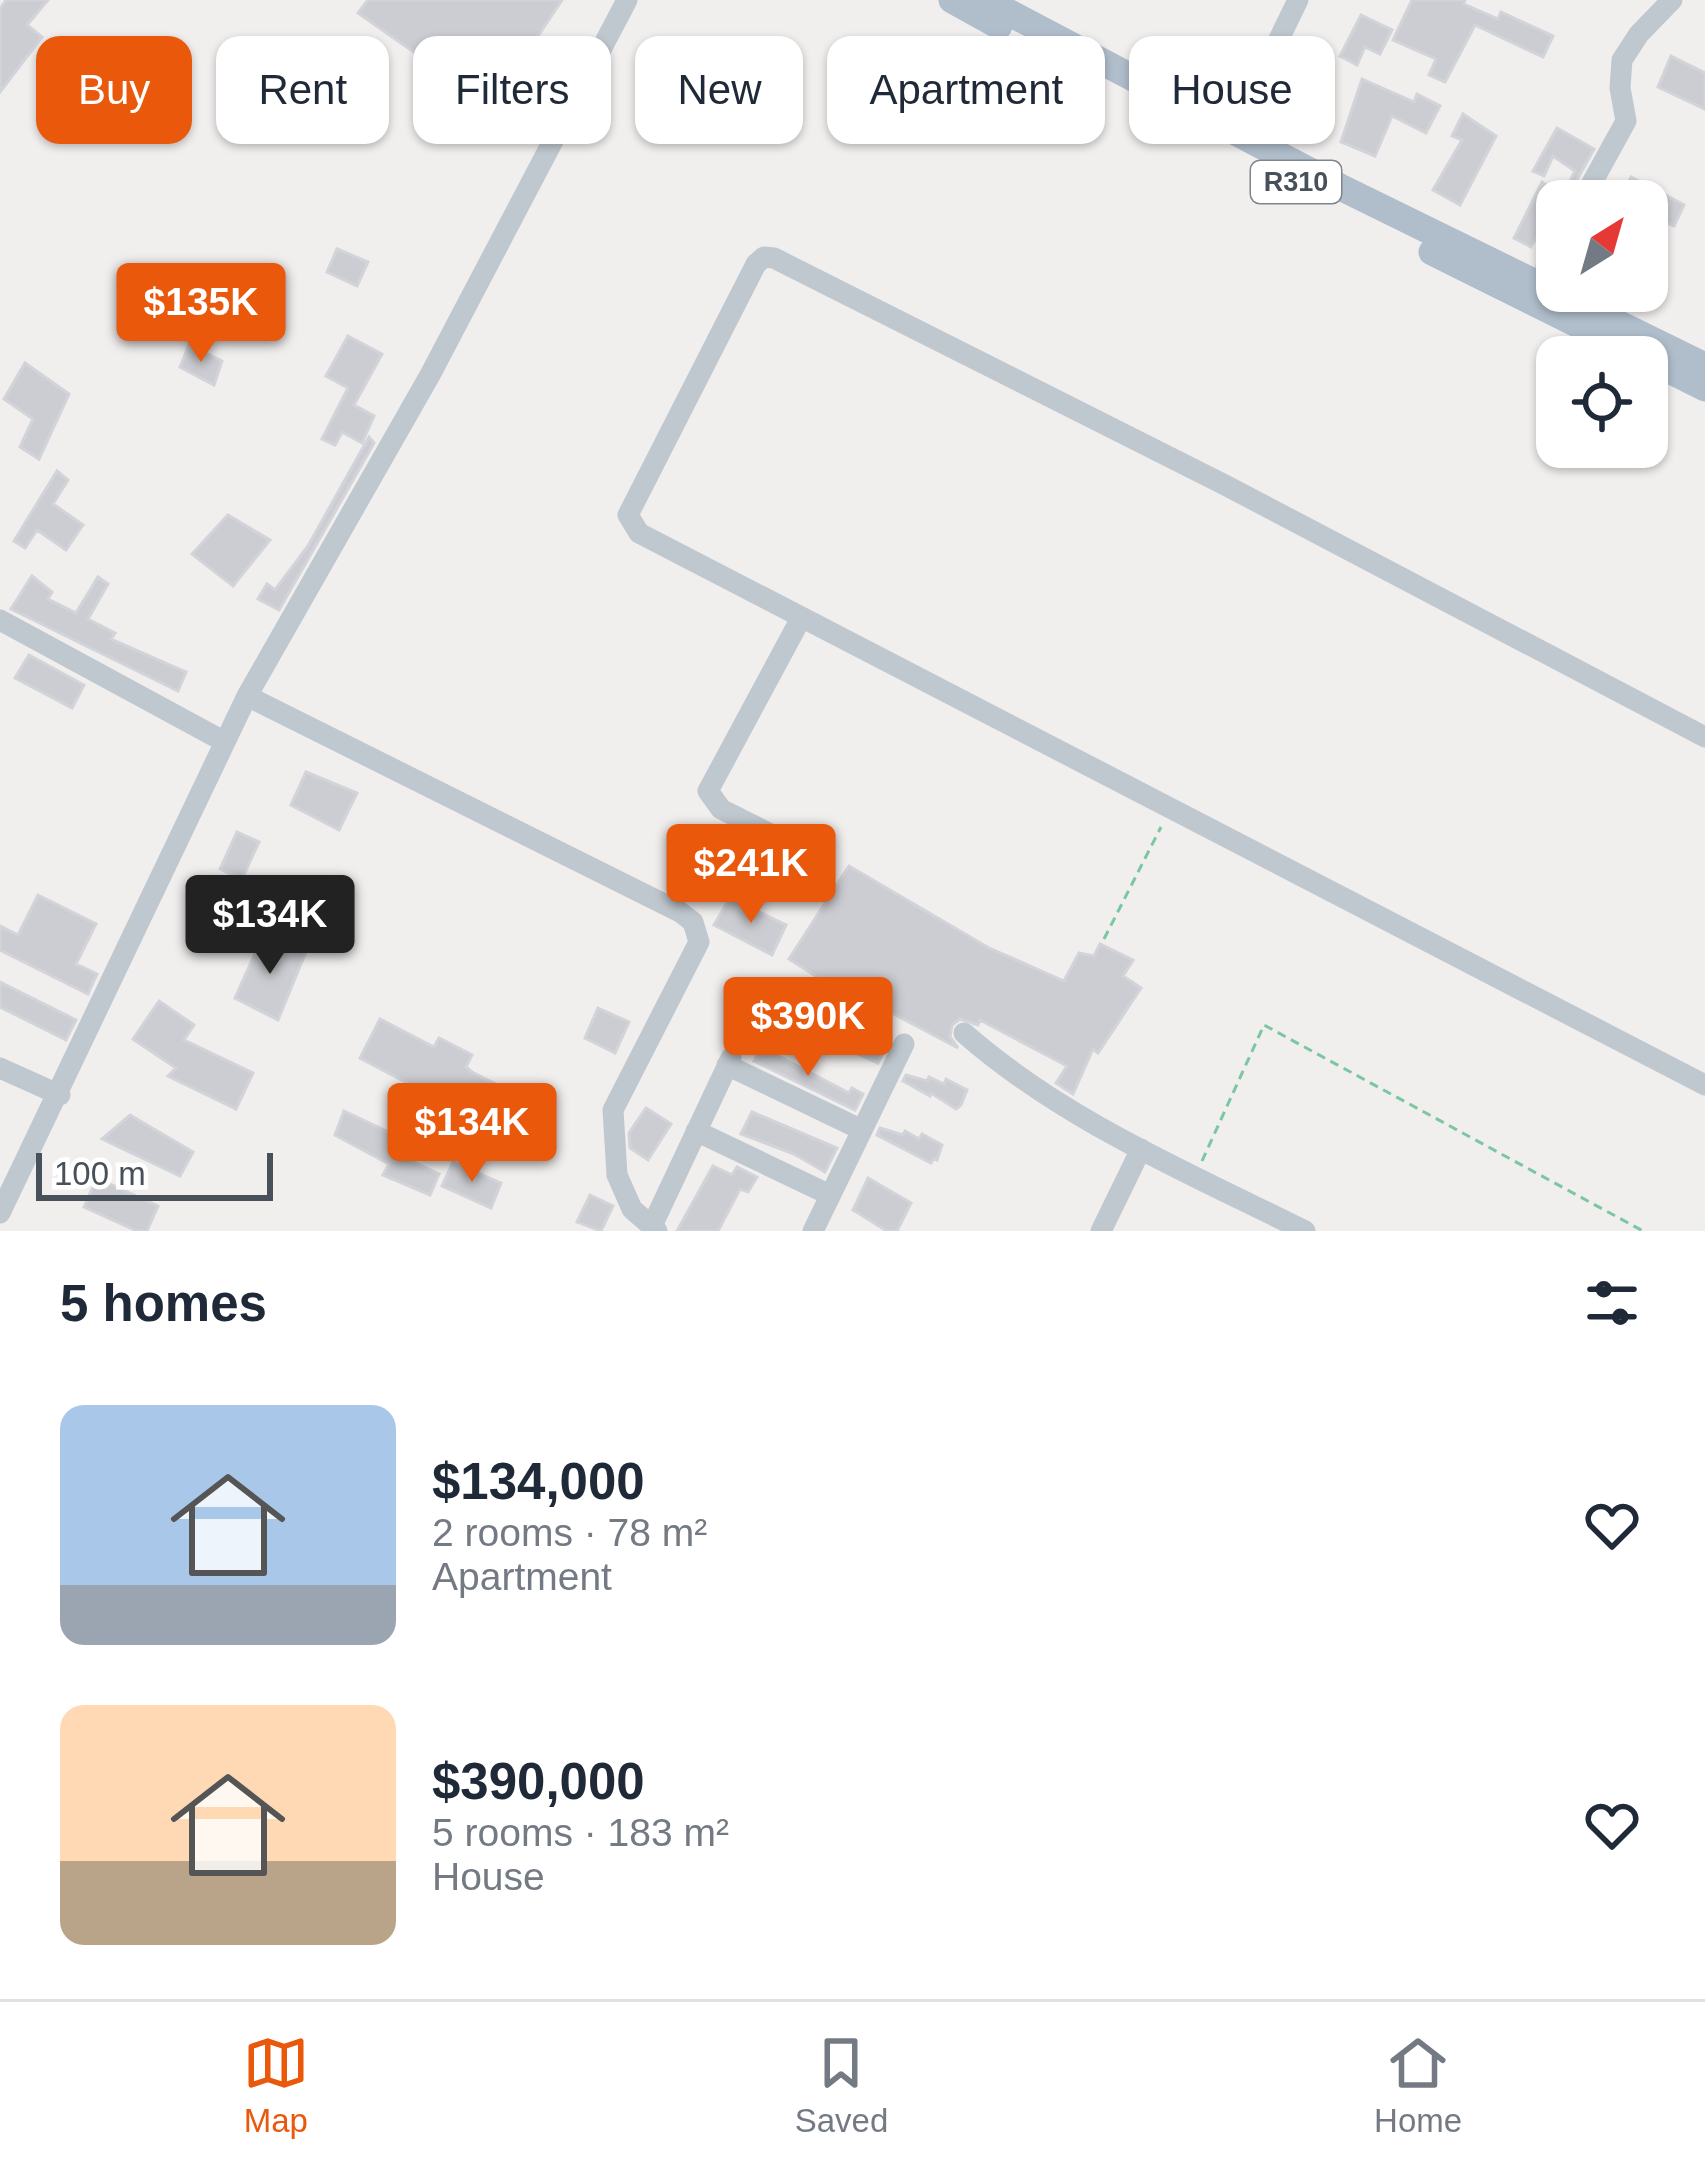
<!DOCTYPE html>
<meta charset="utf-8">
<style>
:root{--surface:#fff;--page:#f2f2f3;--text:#1f2937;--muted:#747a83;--line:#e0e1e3;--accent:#ea580c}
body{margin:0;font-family:Helvetica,sans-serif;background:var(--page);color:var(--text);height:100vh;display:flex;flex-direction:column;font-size:45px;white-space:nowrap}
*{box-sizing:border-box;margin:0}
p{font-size:39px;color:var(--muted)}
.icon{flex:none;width:66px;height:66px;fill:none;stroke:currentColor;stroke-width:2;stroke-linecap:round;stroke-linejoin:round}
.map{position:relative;height:1231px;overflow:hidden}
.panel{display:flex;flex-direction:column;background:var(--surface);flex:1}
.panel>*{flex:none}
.banner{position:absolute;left:36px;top:36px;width:1635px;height:108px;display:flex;gap:24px}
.needle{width:78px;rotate:37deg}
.controls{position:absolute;left:1536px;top:180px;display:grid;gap:24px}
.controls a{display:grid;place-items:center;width:132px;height:132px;border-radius:24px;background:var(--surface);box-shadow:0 3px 9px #0004;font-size:60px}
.scale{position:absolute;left:36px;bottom:30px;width:237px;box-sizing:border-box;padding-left:12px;border:6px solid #48515a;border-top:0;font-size:33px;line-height:42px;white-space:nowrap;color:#48515a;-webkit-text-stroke:9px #fff;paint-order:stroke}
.price{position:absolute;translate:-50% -102px;padding:0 27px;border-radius:12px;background:var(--accent);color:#fff;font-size:39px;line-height:78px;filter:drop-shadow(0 3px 6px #0008)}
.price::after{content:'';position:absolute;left:50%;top:72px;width:36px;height:27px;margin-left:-18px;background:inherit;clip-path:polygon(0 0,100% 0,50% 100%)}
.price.on{background:#222;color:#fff}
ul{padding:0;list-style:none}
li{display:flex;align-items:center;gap:36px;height:300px;padding:0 60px}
li span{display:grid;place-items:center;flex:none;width:336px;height:240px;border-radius:24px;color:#555}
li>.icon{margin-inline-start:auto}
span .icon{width:144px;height:144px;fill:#fffc;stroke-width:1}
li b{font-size:51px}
h2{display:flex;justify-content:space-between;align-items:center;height:144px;padding:0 60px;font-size:51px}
.chip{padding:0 42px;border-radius:24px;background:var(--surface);box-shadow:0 3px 9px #0004;font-size:42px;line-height:108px}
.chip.on{background:var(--accent);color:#fff}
.tab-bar{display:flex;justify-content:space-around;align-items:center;height:168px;border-top:3px solid var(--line);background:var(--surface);font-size:33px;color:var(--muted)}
.tab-bar a{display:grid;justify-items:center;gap:6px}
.tab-bar .on{color:var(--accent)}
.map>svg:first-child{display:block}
</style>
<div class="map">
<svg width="1705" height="1231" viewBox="0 0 1705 1231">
<rect width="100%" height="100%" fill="#f1eeee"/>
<path fill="#cccdd2" stroke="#d2d4d9" stroke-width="3" d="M6 0H48L27 25 42 37 0 92V9Z
M368 0H562L534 42 528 38 515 56 546 86 550 81 562 91 548 109 505 71 490 92 468 77 482 57 428 62 358 13Z
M1412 0H1465L1464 4 1498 19 1501 12 1553 36 1543 57 1475 25 1445 82 1429 75 1436 59 1393 40Z
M1361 15 1392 30 1380 54 1365 47 1357 65 1340 56Z
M1671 56 1705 73V109L1658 87Z
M331 75 341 83 347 76 371 94 350 121 316 95Z
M1362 79 1414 102 1417 94 1440 106 1426 133 1392 116 1375 156 1341 142Z
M1463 114 1496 136 1460 205 1433 190 1462 140 1452 136Z
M1557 128 1594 149 1575 183 1570 181 1575 171 1553 156 1544 176 1533 171Z
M1631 177 1684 205 1674 226 1647 214V201H1619Z
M1542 182 1552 190 1547 197 1557 206V224L1548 216 1531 247 1514 238Z
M337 249 368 262 357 286 327 272Z
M348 336 382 354 354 405 374 416 362 443 342 432 335 445 322 439 348 388 326 376Z
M189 345 222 361 214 385 180 367Z
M25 363 69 394 39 459 20 447 33 419 4 399Z
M369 437 374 443 279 610 258 599 267 584 275 590 308 546Z
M57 471 68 480 53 504 83 525 66 550 37 530 25 548 14 541Z
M228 515 270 540 233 586 192 554Z
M32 576 52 592 48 599 76 613 98 577 108 584 88 619 115 633 111 639 186 672 178 691 11 609Z
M29 655 84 685 72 708 15 678Z
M306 772 357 793 339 830 291 805Z
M237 832 259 842 242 879 220 869Z
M849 866 989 948 1064 981 1079 953 1094 956 1100 944 1133 960 1123 976 1141 988 1098 1053 1093 1049 1073 1094 1056 1083 1067 1066 980 1020 978 1025 960 1019 952 1025 950 1037 958 1048 824 977 822 980 789 959Z
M38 895 96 924 76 964 97 974 88 994 0 950V926L18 935Z
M730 898 786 925 772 955 714 925Z
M263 936 305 954 278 1020 235 998Z
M0 982 76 1020 66 1040 0 1007Z
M770 995 829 1020 836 1012 890 1038 878 1063 762 1011Z
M159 1001 194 1025 184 1040 253 1073 236 1109 168 1076 176 1068 133 1039Z
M598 1008 629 1022 615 1053 585 1038Z
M380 1019 434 1047 439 1038 472 1055 466 1067 472 1072 546 1110 530 1141 481 1116 473 1132 406 1097 413 1086 360 1058Z
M761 1047 849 1093 852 1088 863 1094 855 1110 754 1061Z
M906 1075 927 1081 929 1077 944 1084 946 1079 967 1090 961 1105 956 1109 931 1093 930 1096 903 1081Z
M646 1108 671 1124 648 1160 630 1148 629 1133Z
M344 1111 401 1138 393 1152 439 1174 430 1195 383 1175 389 1164 335 1135Z
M752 1112 837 1148 825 1172 794 1154 741 1134Z
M130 1115 193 1152 180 1176 102 1139Z
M880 1128 903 1135 905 1131 919 1139 922 1134 942 1145 937 1160 934 1158 931 1163 877 1135Z
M453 1162 501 1183 491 1208 442 1186Z
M713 1166 732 1175 737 1167 757 1177 748 1192 740 1189 718 1231H677Z
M97 1178 158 1206 147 1231H137L84 1207Z
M868 1178 911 1203 897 1231H887L853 1210Z
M590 1195 613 1206 601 1231 577 1222Z"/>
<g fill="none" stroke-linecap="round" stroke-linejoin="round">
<path stroke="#7ac7a2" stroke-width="3" stroke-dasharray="9 6" stroke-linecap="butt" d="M1104 939 1161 827
M1202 1161 1264 1025 1643 1231"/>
<path stroke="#c0c8cf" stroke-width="21" d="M1240 119 1298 0
M1582 201 1626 121 1620 88 1622 60 1639 34 1672 0
M1546 267 1557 247
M0 620 225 742
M800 620 708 791 721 809 820 859
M247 696 680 912 693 922 699 942 613 1110 617 1175 632 1209 657 1231
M1705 737 1225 485 774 258 764 257 756 264 628 515 639 533 1705 1085
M964 1033C1063 1120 1187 1172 1305 1231
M727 1065 862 1130
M0 1068 60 1095
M696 1131 830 1195
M0 1213 247 696 430 375 627 0
M651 1228 731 1058
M813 1231 904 1044
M1101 1231 1141 1149"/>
<path stroke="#b0bdcb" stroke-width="27" d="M952 0 999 26
M985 0 1340 187 1705 366
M1432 252 1643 357
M1647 359 1705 388"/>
</g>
<g text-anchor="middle" stroke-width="9" stroke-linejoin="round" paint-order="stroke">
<rect fill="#fff" stroke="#7f858c" stroke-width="3" x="1251" y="161" width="90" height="42" rx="9"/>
<g font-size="27" font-weight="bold" fill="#48515a">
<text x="1296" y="191">R310</text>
</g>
</g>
</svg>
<div class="controls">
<a><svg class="needle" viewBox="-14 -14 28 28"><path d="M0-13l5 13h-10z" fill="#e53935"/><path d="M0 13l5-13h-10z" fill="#747a83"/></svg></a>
<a><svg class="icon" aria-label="locate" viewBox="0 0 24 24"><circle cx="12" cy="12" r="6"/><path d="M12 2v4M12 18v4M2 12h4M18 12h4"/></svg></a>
</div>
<div class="scale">100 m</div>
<b class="price" style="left:201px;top:365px">$135K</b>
<b class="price" style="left:751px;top:926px">$241K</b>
<b class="price on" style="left:270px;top:977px">$134K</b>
<b class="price" style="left:808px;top:1079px">$390K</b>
<b class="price" style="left:472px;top:1185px">$134K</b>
<div class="banner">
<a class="chip on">Buy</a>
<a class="chip">Rent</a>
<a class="chip">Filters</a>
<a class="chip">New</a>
<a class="chip">Apartment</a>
<a class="chip">House</a>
</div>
</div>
<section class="panel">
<h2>5 homes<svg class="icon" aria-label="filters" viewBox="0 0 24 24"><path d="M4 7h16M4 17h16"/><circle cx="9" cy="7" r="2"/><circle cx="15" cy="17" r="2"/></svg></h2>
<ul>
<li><span style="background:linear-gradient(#a9c7e8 75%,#9aa5b1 0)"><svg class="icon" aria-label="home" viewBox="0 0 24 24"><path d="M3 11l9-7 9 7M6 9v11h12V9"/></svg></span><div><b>$134,000</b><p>2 rooms · 78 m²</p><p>Apartment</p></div><svg class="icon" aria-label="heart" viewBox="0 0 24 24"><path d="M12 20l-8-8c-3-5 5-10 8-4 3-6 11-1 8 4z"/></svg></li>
<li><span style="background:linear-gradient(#ffd9b3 65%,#b9a48a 0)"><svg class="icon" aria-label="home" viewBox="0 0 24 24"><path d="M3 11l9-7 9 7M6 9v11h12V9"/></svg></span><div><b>$390,000</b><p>5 rooms · 183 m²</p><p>House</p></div><svg class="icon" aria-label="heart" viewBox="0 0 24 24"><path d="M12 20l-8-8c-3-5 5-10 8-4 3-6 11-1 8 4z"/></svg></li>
</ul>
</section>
<nav class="tab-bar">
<a class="on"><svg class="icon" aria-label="map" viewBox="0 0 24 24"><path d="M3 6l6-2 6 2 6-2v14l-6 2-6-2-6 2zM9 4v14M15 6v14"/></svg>Map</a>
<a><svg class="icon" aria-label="saved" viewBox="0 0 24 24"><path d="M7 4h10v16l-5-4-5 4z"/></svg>Saved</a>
<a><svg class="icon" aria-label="home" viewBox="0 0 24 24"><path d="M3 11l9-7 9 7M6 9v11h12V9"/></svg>Home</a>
</nav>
